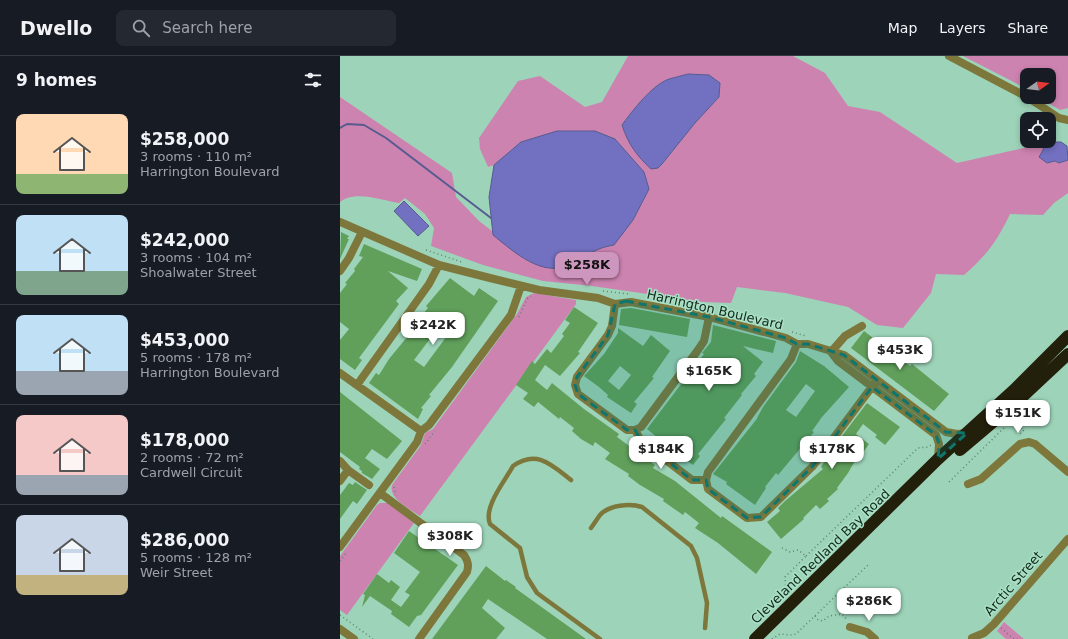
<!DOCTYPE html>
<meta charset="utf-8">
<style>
:root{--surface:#171b24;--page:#242831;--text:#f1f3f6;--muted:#9ea1a6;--line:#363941;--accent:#cc96be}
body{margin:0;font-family:"DejaVu Sans",sans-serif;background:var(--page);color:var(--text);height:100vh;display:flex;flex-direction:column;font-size:15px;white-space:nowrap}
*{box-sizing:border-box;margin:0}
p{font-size:13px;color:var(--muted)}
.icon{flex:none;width:22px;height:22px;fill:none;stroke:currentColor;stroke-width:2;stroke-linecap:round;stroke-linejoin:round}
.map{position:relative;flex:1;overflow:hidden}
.details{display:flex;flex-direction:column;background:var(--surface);width:340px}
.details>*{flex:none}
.needle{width:26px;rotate:76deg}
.controls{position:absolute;left:680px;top:12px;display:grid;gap:8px}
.controls a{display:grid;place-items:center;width:36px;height:36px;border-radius:8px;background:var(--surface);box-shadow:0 2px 6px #0003;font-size:20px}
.price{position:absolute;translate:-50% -34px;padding:0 9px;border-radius:8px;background:#fff;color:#222;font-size:13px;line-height:26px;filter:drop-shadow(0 1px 2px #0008)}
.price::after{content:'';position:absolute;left:50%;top:24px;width:12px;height:9px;margin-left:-6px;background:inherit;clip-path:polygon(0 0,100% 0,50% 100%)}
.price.on{background:var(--accent);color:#111}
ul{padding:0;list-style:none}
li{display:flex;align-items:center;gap:12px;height:100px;padding:0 16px}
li+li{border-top:1px solid var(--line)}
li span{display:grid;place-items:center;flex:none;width:112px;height:80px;border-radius:8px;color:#555}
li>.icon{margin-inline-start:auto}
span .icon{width:48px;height:48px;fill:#fffc;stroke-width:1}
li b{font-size:17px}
h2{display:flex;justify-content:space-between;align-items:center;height:48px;padding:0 16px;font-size:17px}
header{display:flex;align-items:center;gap:24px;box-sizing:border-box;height:56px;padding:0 20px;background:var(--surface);border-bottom:1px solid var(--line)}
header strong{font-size:19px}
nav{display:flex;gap:22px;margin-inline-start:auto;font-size:14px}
.search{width:280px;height:36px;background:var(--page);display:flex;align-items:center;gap:10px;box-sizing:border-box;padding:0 14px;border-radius:8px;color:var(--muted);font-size:15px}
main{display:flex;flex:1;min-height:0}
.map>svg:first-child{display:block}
</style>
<header>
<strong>Dwello</strong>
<div class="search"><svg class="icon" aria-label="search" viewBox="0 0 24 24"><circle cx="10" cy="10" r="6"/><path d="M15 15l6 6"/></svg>Search here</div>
<nav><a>Map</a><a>Layers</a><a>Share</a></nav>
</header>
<main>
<section class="details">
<h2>9 homes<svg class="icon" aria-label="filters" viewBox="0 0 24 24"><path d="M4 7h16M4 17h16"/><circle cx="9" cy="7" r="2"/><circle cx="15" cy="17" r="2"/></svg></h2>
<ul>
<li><span style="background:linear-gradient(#ffd9b3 75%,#8fb573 0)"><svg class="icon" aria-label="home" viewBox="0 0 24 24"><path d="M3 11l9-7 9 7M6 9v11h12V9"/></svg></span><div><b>$258,000</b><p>3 rooms · 110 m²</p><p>Harrington Boulevard</p></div></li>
<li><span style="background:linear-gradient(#bfe0f5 70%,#7fa58c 0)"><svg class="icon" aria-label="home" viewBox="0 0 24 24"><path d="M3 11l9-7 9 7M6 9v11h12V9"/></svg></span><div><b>$242,000</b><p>3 rooms · 104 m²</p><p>Shoalwater Street</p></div></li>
<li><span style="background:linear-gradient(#bfe0f5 70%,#9aa5b1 0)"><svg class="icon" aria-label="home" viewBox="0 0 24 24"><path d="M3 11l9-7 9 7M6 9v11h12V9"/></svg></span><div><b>$453,000</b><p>5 rooms · 178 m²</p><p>Harrington Boulevard</p></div></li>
<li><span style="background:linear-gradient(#f6c9c9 75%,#9aa5b1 0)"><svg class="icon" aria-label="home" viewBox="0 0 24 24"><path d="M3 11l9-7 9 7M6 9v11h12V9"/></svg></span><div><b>$178,000</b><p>2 rooms · 72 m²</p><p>Cardwell Circuit</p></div></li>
<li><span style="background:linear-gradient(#c9d6e8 75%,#c2b280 0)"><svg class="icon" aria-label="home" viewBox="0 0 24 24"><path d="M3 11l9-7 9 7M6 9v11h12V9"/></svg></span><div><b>$286,000</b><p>5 rooms · 128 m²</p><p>Weir Street</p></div></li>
</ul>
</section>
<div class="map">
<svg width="728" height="583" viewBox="0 0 728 583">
<rect width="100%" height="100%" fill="#9dd4b9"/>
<path fill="#cd83b0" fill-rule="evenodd" d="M288 0H453L485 17 508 50 540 56 617 107 701 88 704 89V94L701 97C709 104 717 109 728 104V137L714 147 703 159 670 158C657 185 647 199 624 219L596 218 591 237 563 272 537 269 508 251 445 237 397 231 391 247 363 246 252 230 203 225 143 209 91 190 94 172 85 158 65 142 59 147C41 144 15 134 0 146V41L112 117 116 141 139 165 152 175 153 179 245 200 258 192 274 189 304 116 275 83 181 86 154 109 148 111 140 93 139 82 178 25 200 20 245 51 262 46ZM348 18 369 19 380 27 379 41 355 67 322 108 282 69C293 54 312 29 329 23 335 21 342 20 348 18Z
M623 0H728V52L720 54 698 41H709V19H687V33Z
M194 237 236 244V248L80 460C70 453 48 443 52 429L81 389 85 377 93 373 177 258 186 241Z
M40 447H48L74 467 7 559 0 554V500L37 449Z
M664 566 684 583H666L657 575Z"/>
<path fill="#7270c0" stroke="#565b90" d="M348 18 369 19 380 27 379 41 355 67 322 108 318 112 311 113C297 100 288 88 282 69 293 54 312 29 329 23 335 21 342 20 348 18Z
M217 75H255L275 83 304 116 309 133 293 164 274 189C252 193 250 199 232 208 203 223 174 196 153 179L149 141 154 109 181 86Z
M710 86H721L727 90 728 104 719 107 715 105 707 107 699 101 703 94 704 89Z
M64 145 89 170 78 180 54 155Z"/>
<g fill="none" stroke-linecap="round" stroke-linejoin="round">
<path stroke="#565b90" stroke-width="2" d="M0 72 7 68 24 69 46 82 151 162"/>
</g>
<path fill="#60a05b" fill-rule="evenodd" d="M1 176 9 180 7 183H9L0 203Z
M24 188 82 213 77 225 48 215 68 232 56 245 59 248 19 302 22 304 15 314 0 303V284L9 273 0 266V237L7 228 5 227 15 215 14 213 23 201 19 200Z
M110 222 134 240 139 232 158 245 112 311 89 339 91 340 81 352 83 353 78 363 29 327 36 317 39 319 49 303 72 275 70 273 88 252 86 250ZM102 267 112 273 84 311 74 304Z
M234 251 258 267 238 296 240 297 220 320 205 309 195 324 207 334 212 327 244 353 279 378 277 381 315 409 313 412 335 425 381 462 382 460 432 496 416 518 378 487 355 472 359 467 345 456 343 459 323 445 324 443 300 429 288 420 289 418 265 403 270 397 255 386 253 390 241 383 232 375 234 372 220 361 219 363 198 346 194 351 183 343 188 337 176 329 192 305 195 308 207 293 211 297 224 280 222 278 230 267 225 264Z
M291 252 350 263 347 281 279 269 281 253Z
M373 269 436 285 433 297 403 290 423 306 414 318 416 320 401 338 402 339 384 362 386 363 358 398 360 400 353 409 337 398 307 373 364 298 362 297 371 286Z
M278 272 303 290 311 279 330 295 312 321 314 322 294 346 297 348 291 357 267 341 268 339 259 331 244 320 264 298 278 277ZM280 310 291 319 279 334 268 325Z
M524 275 570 310 572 308 609 338 594 355 511 292Z
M460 295 484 310 509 331 482 361 472 375 474 376 438 419 436 417 425 431 426 432 415 449 386 428 387 426 373 418 416 364 423 351 456 306ZM466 328 475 335 456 361 446 354Z
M0 336 62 385 47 403 32 393 25 402 40 413 32 423 22 417V415L19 413 20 411 0 396Z
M527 347 560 371 545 389 535 381 537 379 523 368 516 378 529 388 521 399 519 398 508 417 497 432 498 433 487 443 489 445 480 453 476 449 463 462 464 463 441 483 427 466 440 455 438 452 445 445 483 413 481 411 492 393Z
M15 426 27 434 17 448 13 445 0 463V439L9 427 13 429Z
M69 475 118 509 81 559 77 560 69 571 51 558 52 555 30 540 22 551 25 539 23 538 37 518 49 527 51 524 60 531 51 544 61 551 70 539 65 536 80 516 54 497Z
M146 510 165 525 166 524 176 531 175 532 246 583H207L148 543 142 552 165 572 156 583H92Z"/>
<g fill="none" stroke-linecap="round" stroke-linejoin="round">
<path stroke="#5c8370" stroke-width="1.5" stroke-dasharray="1 3" stroke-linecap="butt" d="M86 194 122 206
M263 235 289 238
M179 261 187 243 191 240
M452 276 466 280
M672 364 684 374 678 380
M85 388 95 375
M609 426 675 361
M54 431 56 439
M442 492 450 496 458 494 466 500 445 521 446 535
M466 500 578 392 588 391 591 389
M0 505 6 497
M0 559 33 583
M475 560 478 564 483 565 489 560 502 558 507 564
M661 572 674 583H680
M432 583 440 578 452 579 456 578 529 508"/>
<path stroke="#7d773b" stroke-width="4.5" d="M231 424C212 409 197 393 173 410 165 425 143 451 150 468L180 492 187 521 197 537 260 583
M251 472C254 468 257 463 260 459 269 449 290 447 302 451L351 490 357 502 367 547 365 572"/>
<path stroke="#7d773b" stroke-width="8" d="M609 0 687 41
M687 41 719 62 728 64
M0 166 99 209 150 222 199 234 258 242 275 248 291 246 369 261 446 282 457 288H468L504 299 606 376 617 378 627 377
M0 215 9 202 22 176
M275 248 272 270 268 279 237 321 235 329 238 338 287 374H295L301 371 358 294 364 285 369 261
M457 288 451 303 368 416 366 424 368 433 407 462 421 461 472 411 537 324
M491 296 498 305 596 379 599 388 598 403
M491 296 505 280 522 270
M0 317 81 375
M17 329 89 228 99 209
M295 374 301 385 352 424H366
M0 405 8 414 29 429
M0 425 8 414
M628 428 641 423 680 388 689 386 695 388 728 416
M40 437 124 499C128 505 129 509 127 516L79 583
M0 491 77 386 81 375 89 369 171 259 181 230
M510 571 527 576 535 583
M0 573 14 583
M632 582 644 577 654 568 728 483"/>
<path stroke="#221f0a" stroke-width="12" d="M620 394 679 344 728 298
M415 583 598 403 674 334 728 280"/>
</g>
<path fill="#0f766e" fill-opacity="0.2" stroke="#0f766e" stroke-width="3" stroke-dasharray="8 5" stroke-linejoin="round" d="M286 245 369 261 446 282 457 288H468L504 299 606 376 627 377 598 403 599 388 596 379 532 331 472 411 421 461 407 462 368 433 366 424H352L301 385 295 374H287L238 338 235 329 237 321 268 279 275 248Z"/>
<g text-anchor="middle" stroke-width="3" stroke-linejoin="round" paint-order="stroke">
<g font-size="13" fill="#13291f" stroke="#aae1c5">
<text transform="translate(375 253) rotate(13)" y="5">Harrington Boulevard</text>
<text transform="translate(480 500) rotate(-44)" y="5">Cleveland Redland Bay Road</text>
<text transform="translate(673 527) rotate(-49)" y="5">Arctic Street</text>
</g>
</g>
</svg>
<div class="controls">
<a><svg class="needle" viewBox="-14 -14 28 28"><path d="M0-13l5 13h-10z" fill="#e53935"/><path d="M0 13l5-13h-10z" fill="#9ea1a6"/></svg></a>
<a><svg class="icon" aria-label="locate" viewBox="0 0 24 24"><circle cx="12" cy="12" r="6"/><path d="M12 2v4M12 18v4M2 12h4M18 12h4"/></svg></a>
</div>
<b class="price on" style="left:247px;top:230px">$258K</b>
<b class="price" style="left:93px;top:290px">$242K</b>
<b class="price" style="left:560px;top:315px">$453K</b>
<b class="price" style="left:369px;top:336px">$165K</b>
<b class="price" style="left:678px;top:378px">$151K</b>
<b class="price" style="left:321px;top:414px">$184K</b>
<b class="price" style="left:492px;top:414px">$178K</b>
<b class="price" style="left:110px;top:501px">$308K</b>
<b class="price" style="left:529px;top:566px">$286K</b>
</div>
</main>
